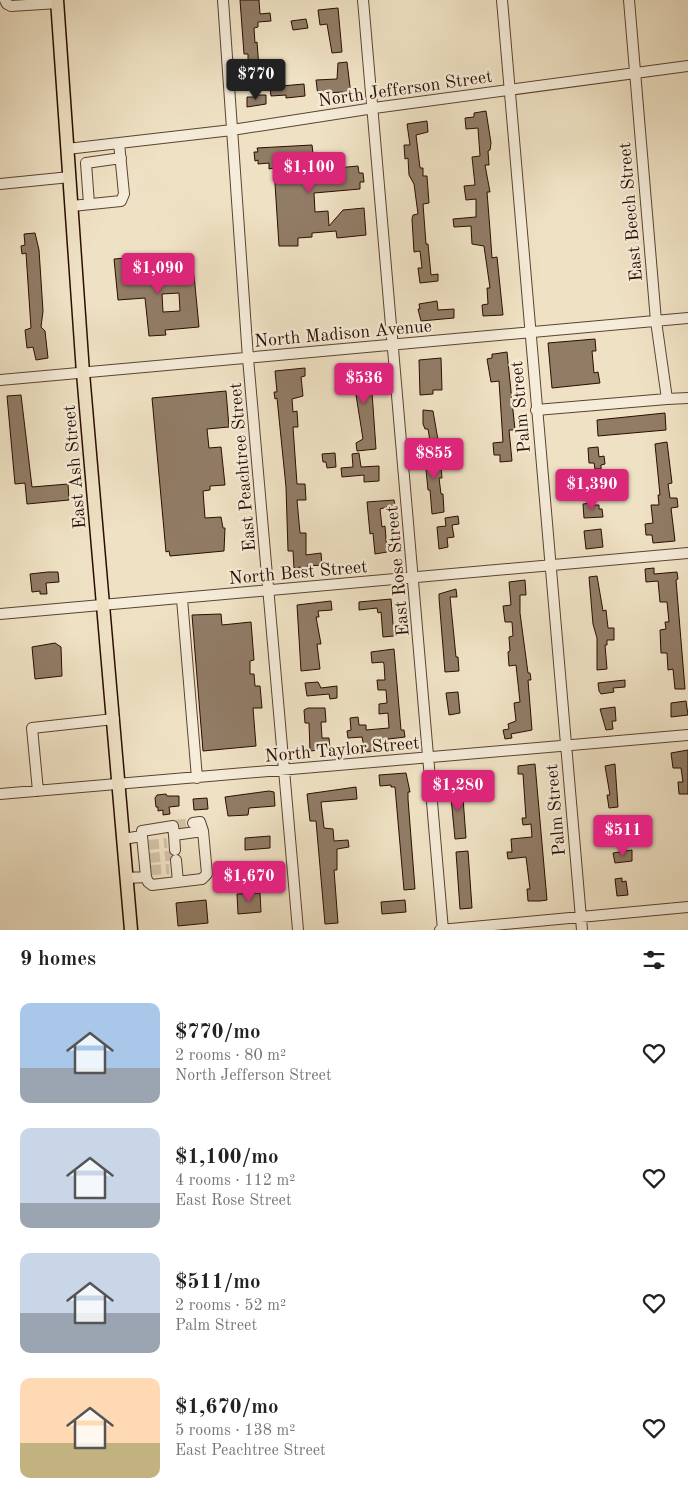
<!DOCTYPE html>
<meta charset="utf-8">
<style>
:root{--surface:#fff;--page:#f2f2f2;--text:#222;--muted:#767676;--accent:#db2777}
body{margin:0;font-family:"Old Standard TT",serif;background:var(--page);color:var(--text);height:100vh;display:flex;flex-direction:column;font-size:19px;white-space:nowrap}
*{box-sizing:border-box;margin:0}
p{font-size:16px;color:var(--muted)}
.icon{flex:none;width:28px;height:28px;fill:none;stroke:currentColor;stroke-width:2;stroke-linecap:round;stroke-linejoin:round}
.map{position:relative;height:930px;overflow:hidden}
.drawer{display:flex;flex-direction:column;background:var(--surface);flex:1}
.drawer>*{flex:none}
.price{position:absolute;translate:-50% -42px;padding:0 11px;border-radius:5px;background:var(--accent);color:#fff;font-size:16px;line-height:32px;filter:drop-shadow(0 1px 2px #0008)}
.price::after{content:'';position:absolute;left:50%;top:30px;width:15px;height:11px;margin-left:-8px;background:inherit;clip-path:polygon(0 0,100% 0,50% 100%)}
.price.selected{background:#222;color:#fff}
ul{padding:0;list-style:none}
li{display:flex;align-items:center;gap:15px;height:125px;padding:0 20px}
li span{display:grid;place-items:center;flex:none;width:140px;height:100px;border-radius:10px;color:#555}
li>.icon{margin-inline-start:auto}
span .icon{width:60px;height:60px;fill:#fffc;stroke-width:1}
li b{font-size:21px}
h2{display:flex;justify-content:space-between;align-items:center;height:60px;padding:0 20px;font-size:21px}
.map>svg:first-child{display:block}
</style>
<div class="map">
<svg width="688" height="930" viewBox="0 0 688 930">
<rect width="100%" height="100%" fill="#efe2c4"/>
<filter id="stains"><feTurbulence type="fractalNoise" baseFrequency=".004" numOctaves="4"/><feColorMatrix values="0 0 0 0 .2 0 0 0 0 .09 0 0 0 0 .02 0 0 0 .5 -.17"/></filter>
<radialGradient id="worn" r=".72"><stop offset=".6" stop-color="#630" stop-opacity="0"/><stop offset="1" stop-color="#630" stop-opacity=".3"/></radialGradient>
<path fill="#917c66" stroke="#2b0d00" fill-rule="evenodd" d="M240 0H259L260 14 270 13 271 21 258 22V27L254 28 255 43 257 42 260 81 249 82 248 76V54H244Z
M338 8 342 52 332 53 327 24 320 25 318 10Z
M306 19 308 28 293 30 291 21Z
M347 62 351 95H343V92L326 93V96H318L316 80 337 79 338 63Z
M304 84 305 96 286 98V95L271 96 270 87Z
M256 95H266V104L247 107V97H256Z
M486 111 491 143 490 150 488 151 489 165H485L490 192H487L490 230 492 258 497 257 503 315 483 316 482 305 488 304 487 288H490L484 246 472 244 471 226 454 227 453 219 476 217V199L466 200 464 186 475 185 472 157 480 156 478 128 466 129 465 118 474 117V113Z
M427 121 428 132 416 135 420 168H423V176H427L429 203 423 204 426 244H428L431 275 438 274V281L420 283 418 268H422L420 251 414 252 412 219 413 215 418 214 414 184 409 175 408 158 405 159 404 145H410L407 124Z
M312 145 315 170 358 166 359 173H363L364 182H360V189L314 193 315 212 328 211 329 226 343 210 364 208 366 235 337 238 336 231 312 233V237L298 238V246H279L274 168 269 169V163L258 164V160L255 161 254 152H258L257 148Z
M35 233 39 250 43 311 41 327 45 331 48 358 36 360 33 347 27 348 25 330 31 328 26 253 22 254 21 246 25 245 24 234Z
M151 256 158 262 155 266 156 279 194 275 199 327 165 330 166 335 149 336 145 298 118 300 114 259ZM179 293 180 311 163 312 162 294Z
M437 301 438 310 454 309V318L421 321 418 309H420L419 304Z
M595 339 596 351H592L594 373 598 372 600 383 552 388 548 343Z
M507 352 515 430H509L512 461 500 462V455H494L493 443 503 442 499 381 491 382 487 359 492 358V354H494Z
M441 358 442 390H433V394L420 395 419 360Z
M370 364 376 449 357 451 356 443 363 439 356 395 355 391 359 390 358 376 344 378 343 367Z
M305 368V376L301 377 303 396 292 399 293 412 297 411 298 427H293L297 484H305L306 500H297L300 533H306V555L321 553 322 565 307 566V569L300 570V567L294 568 293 551H288L286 487 277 398 275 399 274 392H277L275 371Z
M226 391 229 427 207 429 209 448 221 447 225 485 210 486V490L203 491 205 518 221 517 223 528H225L224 551 170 556 169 551 166 552 152 398Z
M21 395 32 487 68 484 69 500 27 504 25 483 15 484 7 396Z
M423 410 433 411 438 440 430 441 428 429H425L423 424Z
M665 413 666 430 598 436 597 420Z
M667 442 672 483 668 484 670 498H677L678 507 671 508 675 541 653 543 652 535H646L645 524 653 523 651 505H659L658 495H660L655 444Z
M598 447 599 457 604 456 605 464 601 465V469H595L594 463H589L588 448Z
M435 448 436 456H440L442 478H439L441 494H443L444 512 432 514 430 490H428L424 449Z
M335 453 336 467 327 468 326 462H323L322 454Z
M359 453 361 467 379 466V481L364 482V475L342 477 341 468 353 467 352 454Z
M601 475 602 488 583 489 582 477Z
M394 500 395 505 380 509 382 527 385 526 387 552 375 554 373 533 370 534 367 502Z
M592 503V505H599V509H602L603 517 584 518 583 504Z
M458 516 459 524 452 525 454 537 447 538 448 547 439 549 437 527 446 526 445 518Z
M601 529 603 547 586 549 584 531Z
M654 568V574L677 572 678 579 676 580 685 689H675L673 669 668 670 667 653H661L660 630 666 629 665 622H669L667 602H660L658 581 646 582 645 569Z
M48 572H58L59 582 46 583 47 594H40V591L32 592 30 574Z
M597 576 603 611 606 610 608 628H614V640H607V645H605L607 669 597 670V638L593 624 589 577Z
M525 580 526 595H520V613L528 673H530L531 680H528L532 730 511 734 512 738 505 739 503 730 509 729 508 724 516 721 514 703 520 702 516 665 509 666 508 652 510 651 509 637 513 636 512 622H505L503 606 511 605 509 582Z
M456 589 457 597H450L456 657H458L459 671 445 672 439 598V594Z
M391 599 394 636 383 637 381 612 378 613 377 608 359 610V602Z
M331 601 332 610 318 611 319 617H316L321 644H317L320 669 301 671 297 605Z
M221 614 222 625 251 622 254 660 250 661V674H254L255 686H260L262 708H253L256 746 203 751 192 615Z
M55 643 61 647 62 676 35 679 32 647Z
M394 649 401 730H404L405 737 372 741 373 751 365 752 362 737 348 738 347 731 351 730 350 718 358 717 359 725H366V730L389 728 388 713 379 714V704L387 703 386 690H378L377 680H385L384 664 383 662 372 663 371 652Z
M625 680V687L613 688 614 692 601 694 599 691 598 683Z
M318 682 321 688 337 686V698L330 699 329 694 307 696 305 683Z
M458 692 460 713 449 715 446 693Z
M686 701 688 715 671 717V703Z
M615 707 616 721H612L613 729 606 730 600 709Z
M308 708H325L326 722H321L322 738H329L330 749 310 751 309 723H305L304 710Z
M688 750V794H679L678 782H683L681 768H673L671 753Z
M535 764 547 900 540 901H528L527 889H530L526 857 508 859 507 852H512L511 839 532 837 531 824 523 825 522 818H526L523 774H518V766Z
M615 764 618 807 609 808 607 795H610L605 766Z
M406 773 410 792H408V799L415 889 404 890 395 787H391V785L380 786 379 775Z
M462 785 466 838 455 839 450 787Z
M356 787 357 799 321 802 324 828 333 829 334 841 348 840 349 847 337 849V870H334L338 923 325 924 316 821H310L307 794Z
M269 791 274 792 275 806 249 808 248 815 228 816 225 797Z
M166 794 167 796H179V806L169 807 170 814 163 815V810L158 811V807H156L155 798 157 795Z
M207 798 208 809 194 810 193 799Z
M620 821 622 836 611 837 609 822Z
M270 836V848L245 850V838Z
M632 850V861L615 863 613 853Z
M468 851 472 908 460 909 456 852Z
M622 878V882L626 881 628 895 617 896 615 879Z
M260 893 261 912 238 914 237 894Z
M206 900 208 923 178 926 176 903Z
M405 900 406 912 382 914 381 902Z"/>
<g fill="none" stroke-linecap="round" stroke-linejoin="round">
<path stroke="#d2c2a7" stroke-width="10" stroke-dasharray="10 5" stroke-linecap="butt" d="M176 825 193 823
M149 845 167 843
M150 858 176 855
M151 870 169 869"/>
<defs>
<path id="minor" d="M5 0 7 4 11 6 58 3
M223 0 248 358 298 930
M363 0 443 930
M502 0 582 930
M629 0 656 321 667 399 688 398
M67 149 232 130 374 108 688 66
M0 184 70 177
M89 204 86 163 121 158
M72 206 121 201 124 194 119 143
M0 380 688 318
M536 410 667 399
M182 599 197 778
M0 614 688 553
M38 791 32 728 114 719
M0 794 688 735
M193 823 200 822 203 831
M174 835 175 850
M142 836V831L173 826 174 835 203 831 207 874 202 879 152 885 148 882 146 877
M123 839 142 836 146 877 126 878
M176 860 178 882
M440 930 688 907"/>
<path id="major" d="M57 0 83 373 131 930"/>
</defs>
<use href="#minor" stroke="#5c4231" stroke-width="12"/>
<use href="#major" stroke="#2b0d00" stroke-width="15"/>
<use href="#minor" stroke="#f5ecd9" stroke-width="10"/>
<use href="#major" stroke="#efe2c4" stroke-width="12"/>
</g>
<g text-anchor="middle" stroke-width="4.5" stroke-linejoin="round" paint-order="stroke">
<g font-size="18" fill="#2b0d00" stroke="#f5ecd9">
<text transform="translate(405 88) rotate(-8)" y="6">North Jefferson Street</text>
<text transform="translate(630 212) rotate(-95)" y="6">East Beech Street</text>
<text transform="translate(343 333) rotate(-5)" y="6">North Madison Avenue</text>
<text transform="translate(520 407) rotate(-95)" y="6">Palm Street</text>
<text transform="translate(74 467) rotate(-95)" y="6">East Ash Street</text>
<text transform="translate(242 467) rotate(-95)" y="6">East Peachtree Street</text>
<text transform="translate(397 571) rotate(-95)" y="6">East Rose Street</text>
<text transform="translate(298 572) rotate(-5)" y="6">North Best Street</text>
<text transform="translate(342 749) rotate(-5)" y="6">North Taylor Street</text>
<text transform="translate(555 810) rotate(-95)" y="6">Palm Street</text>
</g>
</g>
<rect width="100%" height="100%" filter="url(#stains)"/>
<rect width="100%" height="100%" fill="url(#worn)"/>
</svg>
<b class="price selected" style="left:256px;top:101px">$770</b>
<b class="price" style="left:309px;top:194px">$1,100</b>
<b class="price" style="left:158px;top:295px">$1,090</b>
<b class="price" style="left:364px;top:405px">$536</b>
<b class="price" style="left:434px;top:480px">$855</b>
<b class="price" style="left:592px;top:511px">$1,390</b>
<b class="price" style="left:458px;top:812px">$1,280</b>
<b class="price" style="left:623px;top:857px">$511</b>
<b class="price" style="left:249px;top:903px">$1,670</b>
</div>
<section class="drawer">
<h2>9 homes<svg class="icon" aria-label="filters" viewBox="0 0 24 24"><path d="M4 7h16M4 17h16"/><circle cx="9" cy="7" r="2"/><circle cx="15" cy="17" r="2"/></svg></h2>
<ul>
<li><span style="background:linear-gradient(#a9c7e8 65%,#9aa5b1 0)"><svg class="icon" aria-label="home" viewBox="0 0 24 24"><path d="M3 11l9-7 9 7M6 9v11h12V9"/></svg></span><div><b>$770/mo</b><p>2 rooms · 80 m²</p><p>North Jefferson Street</p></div><svg class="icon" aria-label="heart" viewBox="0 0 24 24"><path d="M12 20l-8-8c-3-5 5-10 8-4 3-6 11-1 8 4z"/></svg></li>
<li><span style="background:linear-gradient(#c9d6e8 75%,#9aa5b1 0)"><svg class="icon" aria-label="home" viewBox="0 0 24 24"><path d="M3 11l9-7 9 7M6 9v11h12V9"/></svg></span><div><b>$1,100/mo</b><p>4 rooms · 112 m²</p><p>East Rose Street</p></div><svg class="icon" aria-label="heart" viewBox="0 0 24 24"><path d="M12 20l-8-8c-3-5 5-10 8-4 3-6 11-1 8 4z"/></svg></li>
<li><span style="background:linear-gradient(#c9d6e8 60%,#9aa5b1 0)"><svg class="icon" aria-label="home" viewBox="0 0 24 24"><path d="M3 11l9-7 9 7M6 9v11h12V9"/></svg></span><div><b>$511/mo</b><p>2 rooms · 52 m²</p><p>Palm Street</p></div><svg class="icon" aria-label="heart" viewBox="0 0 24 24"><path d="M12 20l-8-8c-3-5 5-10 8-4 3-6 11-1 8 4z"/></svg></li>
<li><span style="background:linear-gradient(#ffd9b3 65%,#c2b280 0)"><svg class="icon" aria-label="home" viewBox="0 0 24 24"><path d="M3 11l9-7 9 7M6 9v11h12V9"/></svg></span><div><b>$1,670/mo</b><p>5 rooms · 138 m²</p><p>East Peachtree Street</p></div><svg class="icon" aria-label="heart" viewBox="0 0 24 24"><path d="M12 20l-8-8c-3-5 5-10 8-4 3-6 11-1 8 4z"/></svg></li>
</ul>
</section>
